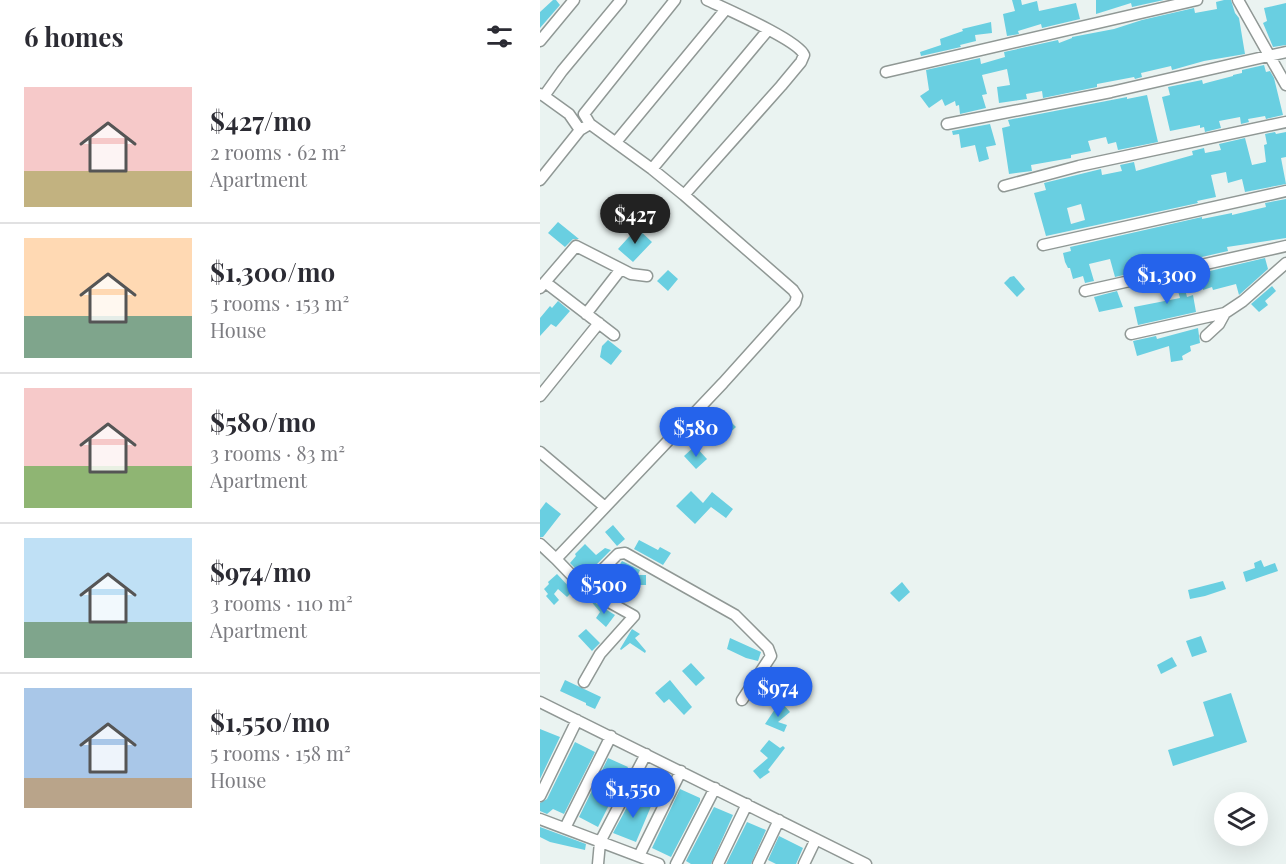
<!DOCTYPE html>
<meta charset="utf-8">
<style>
:root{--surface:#fff;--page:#f2f2f3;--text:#2b2b33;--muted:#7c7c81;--line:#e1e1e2;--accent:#2563eb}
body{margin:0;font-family:"Playfair Display",serif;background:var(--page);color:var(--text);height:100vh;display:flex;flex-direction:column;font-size:22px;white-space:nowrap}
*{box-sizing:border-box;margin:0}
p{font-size:20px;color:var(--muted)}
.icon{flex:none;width:33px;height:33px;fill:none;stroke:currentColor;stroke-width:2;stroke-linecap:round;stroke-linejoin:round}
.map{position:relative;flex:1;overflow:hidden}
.drawer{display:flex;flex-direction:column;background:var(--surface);width:540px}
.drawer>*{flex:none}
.tools{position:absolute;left:674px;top:792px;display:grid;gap:12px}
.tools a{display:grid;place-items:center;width:54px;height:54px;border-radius:50%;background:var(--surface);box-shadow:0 6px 24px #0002;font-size:30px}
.price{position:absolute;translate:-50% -51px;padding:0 14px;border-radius:21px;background:var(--accent);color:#fff;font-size:20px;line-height:39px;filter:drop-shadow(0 2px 3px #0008)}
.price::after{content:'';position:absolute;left:50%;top:36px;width:18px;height:14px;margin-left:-9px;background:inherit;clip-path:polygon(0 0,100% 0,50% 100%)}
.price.active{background:#222;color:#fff}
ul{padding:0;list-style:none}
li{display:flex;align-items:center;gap:18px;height:150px;padding:0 24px}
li+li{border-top:2px solid var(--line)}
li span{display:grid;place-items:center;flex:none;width:168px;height:120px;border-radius:0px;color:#555}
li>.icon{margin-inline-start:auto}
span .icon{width:72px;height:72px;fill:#fffc;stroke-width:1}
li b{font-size:26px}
h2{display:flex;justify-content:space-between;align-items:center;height:72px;padding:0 24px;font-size:26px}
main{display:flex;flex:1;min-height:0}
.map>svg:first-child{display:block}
</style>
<main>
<section class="drawer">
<h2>6 homes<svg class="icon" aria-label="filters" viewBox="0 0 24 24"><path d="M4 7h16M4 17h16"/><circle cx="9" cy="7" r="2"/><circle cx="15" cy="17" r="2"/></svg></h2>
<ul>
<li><span style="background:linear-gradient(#f6c9c9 70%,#c2b280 0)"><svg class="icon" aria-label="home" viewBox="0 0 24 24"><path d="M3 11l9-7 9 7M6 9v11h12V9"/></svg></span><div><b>$427/mo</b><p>2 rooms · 62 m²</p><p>Apartment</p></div></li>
<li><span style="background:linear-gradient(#ffd9b3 65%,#7fa58c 0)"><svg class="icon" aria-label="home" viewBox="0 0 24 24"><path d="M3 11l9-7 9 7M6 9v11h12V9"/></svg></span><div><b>$1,300/mo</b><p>5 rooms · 153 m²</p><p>House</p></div></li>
<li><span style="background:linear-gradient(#f6c9c9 65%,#8fb573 0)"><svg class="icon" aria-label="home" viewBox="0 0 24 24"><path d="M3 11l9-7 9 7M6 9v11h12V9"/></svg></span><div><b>$580/mo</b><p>3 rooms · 83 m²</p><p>Apartment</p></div></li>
<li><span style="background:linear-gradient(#bfe0f5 70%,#7fa58c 0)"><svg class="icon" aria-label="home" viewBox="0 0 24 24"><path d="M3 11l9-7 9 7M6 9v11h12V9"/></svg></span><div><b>$974/mo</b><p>3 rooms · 110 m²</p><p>Apartment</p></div></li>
<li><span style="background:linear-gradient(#a9c7e8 75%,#b9a48a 0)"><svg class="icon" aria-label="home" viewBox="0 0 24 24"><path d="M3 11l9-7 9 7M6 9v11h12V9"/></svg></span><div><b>$1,550/mo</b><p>5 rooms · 158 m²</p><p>House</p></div></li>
</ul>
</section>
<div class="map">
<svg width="746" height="864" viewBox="0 0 746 864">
<rect width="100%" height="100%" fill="#eaf3f1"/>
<path fill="#69cfe1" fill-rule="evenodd" d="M13 0H16L20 5 0 28V12Z
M472 0H481L482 5 497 1 499 11 536 3 540 19 502 28 501 24 478 31 479 34 467 36 463 14 475 11Z
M556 0H624L592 7 591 3 556 14Z
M684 0H691L695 13 699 18 705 54 664 61 632 70 631 66 601 73 602 77 595 79 594 77 557 84V87L503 98 502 91 486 94 487 99 459 103 457 87 470 85 467 69 442 75 447 94 442 95 446 108 420 114 419 105 416 106 415 101 405 106 402 99 389 108 380 96 389 90 386 70 440 58 441 64 465 57 464 52 518 40 519 43 532 38V37L574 29 602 20 654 8 655 13 677 9 676 2Z
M746 3V45L733 47 723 23 727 21 724 8Z
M451 22 452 33 435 35 436 41 420 45 421 47 381 56 380 52 401 45 400 39 423 31 422 29Z
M724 65 726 72 730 71 734 78 743 115 726 119 725 116 708 119 709 122 701 124 700 117 679 121 681 128 665 132 664 127 660 128V125L630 131 622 97 630 95 628 87 662 80 663 84 666 83 693 76V75L702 73V70Z
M607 95 618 142 578 150 576 142 568 144 566 137 548 141 551 151 531 155V158L491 165 492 171 469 174 462 128 470 126 468 120 587 97V99Z
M450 124 456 145 446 147 449 159 439 162 435 145 421 148 419 134 413 135 412 131Z
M735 132 736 134 746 132V157L741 158 746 184 705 192 702 179 688 183 686 172 671 175 676 197 657 201 658 203 506 236 494 193 506 190 504 183 561 169 562 175 582 171 580 165 594 162 596 171 653 155 652 151 664 148 665 153 681 150 679 144 705 138 712 165 726 162 724 145 727 144 725 134ZM541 204 545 220 531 224 527 208Z
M746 199V238L687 247 688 251 575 277 570 259 549 264 554 281 545 283 543 276 533 279 530 268H528L525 262 523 253 531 251 530 247 662 217V219L692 213V215L726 207 725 203Z
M18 222 39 239H33L25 247 8 233Z
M97 228 112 242 93 262 78 249Z
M725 258 728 269 699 295 696 284 673 290 672 287 663 290 659 276 657 277V274Z
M128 270 138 279 128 291 117 281Z
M474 276 485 289 477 297 464 283 470 277Z
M642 277 647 297 653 295 656 312 598 325 594 307 640 298 636 284 619 287 618 282Z
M732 286 736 291 725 301 728 305 719 312 711 304Z
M577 291 583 307 559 312 554 297Z
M18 301 30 311 16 327 11 324 0 336V318L10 306 12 308Z
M658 328 660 343 650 346 651 351 642 356 643 360 631 362 629 346 597 356 593 341 616 336 617 339Z
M68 340 82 351 71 365 60 357 62 346Z
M173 422 181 431 191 422 196 427 175 446 162 431Z
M155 446 167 459 156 469 144 456Z
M151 491 163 503 172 492 193 509 186 518 171 507 155 524 136 506Z
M6 502 21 514 3 537H0V510Z
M73 525 85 539 77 546 65 532Z
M99 540 118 550 120 547 131 553 123 565 94 549Z
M45 544 56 555 65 548 71 550 45 576 37 567 35 568 30 563 36 556 35 554Z
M721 560 724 567 735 563 738 571 706 582 703 572 715 568 714 563Z
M82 561 100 570 98 575H106V585H96L90 598 70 590 68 593 56 586 70 572 73 575Z
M17 574 33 591 27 597 18 589 14 594 19 600 14 605 6 596 8 594 4 589 9 584 8 582Z
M683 581 686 589 665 596 650 599 648 590Z
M362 582 370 592 359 602 350 593Z
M49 599 75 615 66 627 56 618 60 612Z
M46 629 60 643 52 651 38 636Z
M92 629 100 634 95 638 106 651 105 653 90 643 81 650 80 649Z
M661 636 667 652 652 657 646 641Z
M190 638 221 652 218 661 206 658 187 649Z
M632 657 637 666 621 674 617 665Z
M151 663 165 678 156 686 142 671Z
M25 680 61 697 55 709 46 705V703L20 691Z
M130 680 152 707 144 715 129 699 124 703 115 693Z
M691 693 707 742 633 766 628 750 674 736 663 702Z
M242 703 250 712 238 722 247 725 244 732 225 724 235 709Z
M0 729 20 737 0 779Z
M229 740 240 748 243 746 245 748 228 770 230 772 220 779 213 771 228 758 220 751Z
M35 742 55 752 24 814 13 809 7 814 0 811V803L7 799Z
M68 758 88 767 77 790H79L75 798 73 797 58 827 39 817Z
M140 789 160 798V801L131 857 112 848Z
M93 796 112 804 96 842 73 833Z
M174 807 193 815 171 864H151L146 861Z
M207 822 226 830 211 864H186Z
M0 827 46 844 45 850 10 842 0 837Z
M239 836 263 848 256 864H236L228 860Z"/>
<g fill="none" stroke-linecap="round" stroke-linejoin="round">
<defs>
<path id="minor" d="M135 0 44 114 50 124 112 169 144 195 241 86 261 62 264 55C258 40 186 9 167 0
M698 0 746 85
M0 41 34 0
M346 72 657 0
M0 94 4 96 22 71 81 0
M4 96 29 114 40 130
M407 124 571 92 746 52
M76 142 186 9
M112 169 228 30
M0 180 40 130 50 124
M464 186 539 166 746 122
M503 245 746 191
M5 282 74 335
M0 288 36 246 91 274 107 276
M545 291 746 246
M46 314 81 269
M591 334 685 313 703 301 746 263
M666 336 679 324 685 313
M0 396 59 323
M0 452 65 507
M0 544 16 559 183 383 255 303 257 296 253 290 144 195
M16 559 44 588 94 616 60 654 44 682
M44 588 78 554 85 553 195 615 228 648 231 656 202 700
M0 702 326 864
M0 796 37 720
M0 819 119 864
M25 828 71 736
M99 856 141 771
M58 864 60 842 106 754
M136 864 175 788
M178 864 207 804
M218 864 239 820
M264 864 276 839"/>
</defs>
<use href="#minor" stroke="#909895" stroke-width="13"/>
<use href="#minor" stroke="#fff" stroke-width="10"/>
</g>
</svg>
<div class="tools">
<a><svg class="icon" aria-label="layers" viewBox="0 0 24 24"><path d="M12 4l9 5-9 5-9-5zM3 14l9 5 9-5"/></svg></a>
</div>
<b class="price active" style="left:95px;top:245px">$427</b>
<b class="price" style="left:627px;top:305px">$1,300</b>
<b class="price" style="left:156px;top:458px">$580</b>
<b class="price" style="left:64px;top:615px">$500</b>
<b class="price" style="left:238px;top:718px">$974</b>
<b class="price" style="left:93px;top:819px">$1,550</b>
</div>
</main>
